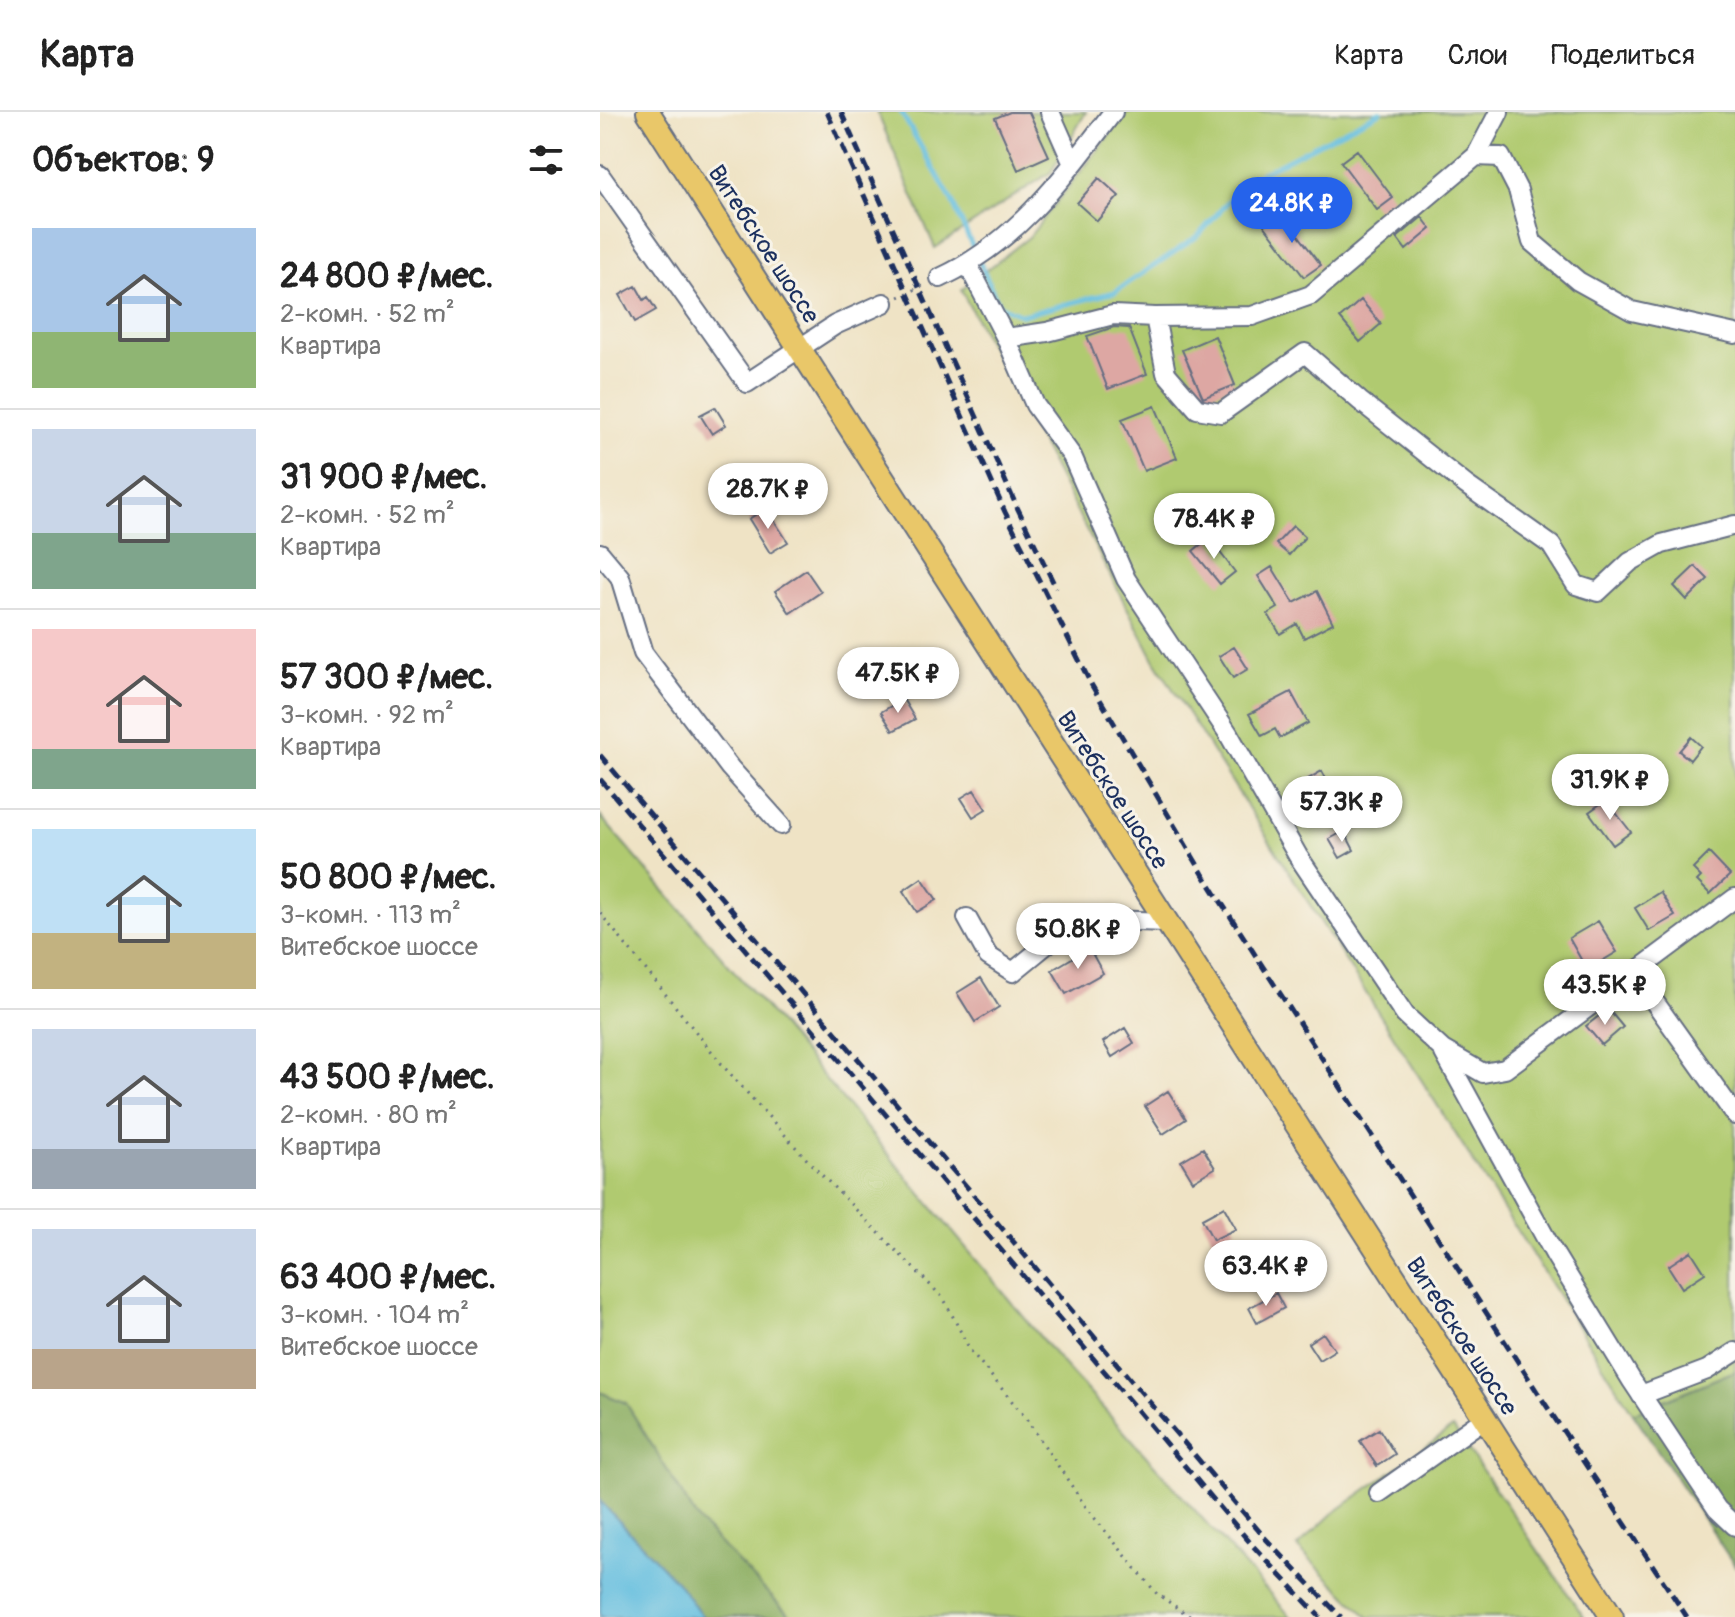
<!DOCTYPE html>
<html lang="ru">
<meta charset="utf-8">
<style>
:root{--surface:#fff;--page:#f2f2f2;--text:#222;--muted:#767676;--line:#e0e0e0;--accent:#2563eb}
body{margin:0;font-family:Pangolin,sans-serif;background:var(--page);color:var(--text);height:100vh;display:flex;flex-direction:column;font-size:30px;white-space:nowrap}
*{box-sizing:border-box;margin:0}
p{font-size:26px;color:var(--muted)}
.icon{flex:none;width:44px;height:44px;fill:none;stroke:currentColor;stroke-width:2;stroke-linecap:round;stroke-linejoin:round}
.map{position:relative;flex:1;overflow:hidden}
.side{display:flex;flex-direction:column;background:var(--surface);width:600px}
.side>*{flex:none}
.price{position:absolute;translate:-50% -68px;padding:0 18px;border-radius:28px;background:#fff;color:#222;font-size:26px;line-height:52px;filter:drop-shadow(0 2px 4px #0008)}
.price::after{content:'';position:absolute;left:50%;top:48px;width:24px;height:18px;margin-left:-12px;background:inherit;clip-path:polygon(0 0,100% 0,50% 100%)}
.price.on{background:var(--accent);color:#fff}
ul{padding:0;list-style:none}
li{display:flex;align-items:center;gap:24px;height:200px;padding:0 32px}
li+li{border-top:2px solid var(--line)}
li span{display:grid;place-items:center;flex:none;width:224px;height:160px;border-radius:0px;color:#555}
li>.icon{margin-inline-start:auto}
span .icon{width:96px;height:96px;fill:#fffc;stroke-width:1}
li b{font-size:34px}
h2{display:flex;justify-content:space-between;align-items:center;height:96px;padding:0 32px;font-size:34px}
header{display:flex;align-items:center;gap:48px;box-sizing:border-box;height:112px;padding:0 40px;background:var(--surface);border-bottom:2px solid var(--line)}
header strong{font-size:38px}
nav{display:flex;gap:44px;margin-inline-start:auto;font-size:28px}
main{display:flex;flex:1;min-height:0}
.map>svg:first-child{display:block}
</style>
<header>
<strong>Карта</strong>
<nav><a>Карта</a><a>Слои</a><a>Поделиться</a></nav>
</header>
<main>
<section class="side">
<h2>Объектов: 9<svg class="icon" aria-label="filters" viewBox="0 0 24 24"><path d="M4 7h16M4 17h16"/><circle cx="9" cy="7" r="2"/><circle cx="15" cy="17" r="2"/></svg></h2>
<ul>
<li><span style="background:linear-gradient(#a9c7e8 65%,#8fb573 0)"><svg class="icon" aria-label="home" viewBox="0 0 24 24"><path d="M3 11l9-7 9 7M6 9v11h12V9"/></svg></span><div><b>24 800 ₽/мес.</b><p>2-комн. · 52 m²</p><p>Квартира</p></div></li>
<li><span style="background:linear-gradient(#c9d6e8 65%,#7fa58c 0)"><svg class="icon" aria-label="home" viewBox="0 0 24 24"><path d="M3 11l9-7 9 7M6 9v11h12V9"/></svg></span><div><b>31 900 ₽/мес.</b><p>2-комн. · 52 m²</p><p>Квартира</p></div></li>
<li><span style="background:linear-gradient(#f6c9c9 75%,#7fa58c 0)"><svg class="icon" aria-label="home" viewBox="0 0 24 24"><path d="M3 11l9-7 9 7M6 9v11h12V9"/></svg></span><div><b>57 300 ₽/мес.</b><p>3-комн. · 92 m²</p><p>Квартира</p></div></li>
<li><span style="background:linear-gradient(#bfe0f5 65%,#c2b280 0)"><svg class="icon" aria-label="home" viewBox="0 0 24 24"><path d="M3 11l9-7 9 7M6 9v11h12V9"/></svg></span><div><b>50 800 ₽/мес.</b><p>3-комн. · 113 m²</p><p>Витебское шоссе</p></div></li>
<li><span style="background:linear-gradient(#c9d6e8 75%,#9aa5b1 0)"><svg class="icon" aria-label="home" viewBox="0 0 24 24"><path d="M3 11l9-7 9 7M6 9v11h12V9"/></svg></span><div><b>43 500 ₽/мес.</b><p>2-комн. · 80 m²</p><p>Квартира</p></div></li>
<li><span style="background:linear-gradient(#c9d6e8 75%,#b9a48a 0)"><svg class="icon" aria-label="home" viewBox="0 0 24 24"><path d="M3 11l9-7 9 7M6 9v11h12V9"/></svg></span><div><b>63 400 ₽/мес.</b><p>3-комн. · 104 m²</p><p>Витебское шоссе</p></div></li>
</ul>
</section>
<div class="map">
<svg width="1135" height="1505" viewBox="0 0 1135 1505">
<rect width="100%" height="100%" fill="#f7f3e8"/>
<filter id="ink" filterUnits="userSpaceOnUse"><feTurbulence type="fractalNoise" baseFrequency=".0125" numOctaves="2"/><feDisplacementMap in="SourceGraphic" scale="16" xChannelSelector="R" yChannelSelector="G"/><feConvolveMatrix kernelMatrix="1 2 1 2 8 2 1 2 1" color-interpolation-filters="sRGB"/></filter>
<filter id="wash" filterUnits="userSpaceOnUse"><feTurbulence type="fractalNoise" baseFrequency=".006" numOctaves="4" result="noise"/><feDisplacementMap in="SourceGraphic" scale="32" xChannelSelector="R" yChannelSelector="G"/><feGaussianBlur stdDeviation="1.8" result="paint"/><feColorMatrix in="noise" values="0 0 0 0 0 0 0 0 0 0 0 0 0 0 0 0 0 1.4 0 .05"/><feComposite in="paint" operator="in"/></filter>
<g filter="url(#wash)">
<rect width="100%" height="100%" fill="#efe3c5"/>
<path fill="#b0ca70" stroke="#667c67" stroke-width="2" d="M277 0H486L451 60 335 136Z
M528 0H1135V1259L1033 1301 555 549 361 178 429 125Z
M0 704 177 909 457 1245 691 1505H191L99 1410 26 1291 0 1280Z
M853 1316 984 1505H768L697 1435 732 1402Z"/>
<path fill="#8cae62" stroke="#546e60" stroke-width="2" d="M1135 1259V1454L1033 1301Z
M0 1280 26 1291 99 1410 191 1505H103L75 1468 0 1389Z"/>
<path fill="#61bddf" stroke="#3e769e" stroke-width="2" d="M0 1389 75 1468 103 1505H0Z"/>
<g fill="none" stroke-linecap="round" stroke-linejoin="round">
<path stroke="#61bddf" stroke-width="5" d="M301 0 350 85 399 193 422 203 515 180 598 124 646 69 780 0"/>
</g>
<g id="blocks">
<path fill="#dda7a3" d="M410 0H429L449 44 418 58 395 6Z
M757 38 793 86 777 98 741 50Z
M499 66 519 84 497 109 477 91Z
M681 100 721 153 704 165 664 113Z
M822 105 831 117 806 138 797 126Z
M36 174 44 188 48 185 56 198 35 210 20 183Z
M761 188 781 212 760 230 740 206Z
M514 215 529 216 547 262 508 277 487 224Z
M615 224 635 273 603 286 582 238Z
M555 294 577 346 544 359 522 307Z
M115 295 126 313 112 322 100 303Z
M166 396 188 430 170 441 149 407Z
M693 414 705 425 689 443 676 432Z
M609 426 635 460 620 472 593 439Z
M1095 454 1108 467 1087 488 1074 474Z
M672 455 694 491 717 479 733 511 704 526 697 512 680 522 668 502 678 496 658 464Z
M206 458 221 480 190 501 175 479Z
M634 535 648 557 633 566 619 544Z
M691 580 708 611 680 626 675 617 662 624 649 602Z
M303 587 315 607 293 619 281 600Z
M1091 625 1101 634 1090 648 1079 639Z
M722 659 737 687 713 701 698 673Z
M374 678 386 697 373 705 361 686Z
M1006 688 1031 720 1013 733 989 700Z
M744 719 754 738 740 746 729 727Z
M1109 741 1130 763 1110 782 1097 769 1101 765 1093 757Z
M322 766 337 788 317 800 303 779Z
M1060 780 1075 804 1049 819 1035 796Z
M998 809 1017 840 987 858 969 826Z
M489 836 503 861 466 882 452 858Z
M381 866 399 895 375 910 357 881Z
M1008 897 1023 915 1002 933 986 914Z
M525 916 534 931 512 945 503 930Z
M568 979 586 1007 563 1022 545 994Z
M603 1036 615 1056 593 1069 581 1049Z
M624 1095 636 1117 613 1128 602 1107Z
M1091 1139 1105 1161 1082 1176 1068 1154Z
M676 1181 684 1196 657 1211 649 1196Z
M723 1221 735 1238 719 1248 708 1231Z
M779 1317 795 1342 777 1354 760 1329Z"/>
</g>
</g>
<g filter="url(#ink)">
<use href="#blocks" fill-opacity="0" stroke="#656e82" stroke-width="2"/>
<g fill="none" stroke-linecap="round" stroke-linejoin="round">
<defs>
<path id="minor" d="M450 0 473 52
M876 44 899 0
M0 63 147 271 235 213 284 191
M368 153 406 226 435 293 472 344 526 467 628 621 698 744 805 903 843 938 883 961 905 957 1135 786
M340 166C417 130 463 66 513 0
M555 205 566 261 597 297 621 301 705 241 760 289 866 373 951 433 976 473 998 480 1030 450 1062 432 1135 413
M406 226 447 220 513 203 555 205 652 204 711 183 876 44 901 45 918 78 932 130 978 169 1032 199 1135 222
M0 441 20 465 43 541 130 656 181 713
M367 806 388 844 413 860 468 815 509 808 566 810
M1034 861 1135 1003
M844 941 955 1143 1032 1269 1117 1397 1135 1414
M1041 1283 1107 1258 1135 1240
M779 1381 884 1307"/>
<path id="major" d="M48 0 1012 1505"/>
</defs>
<use href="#minor" stroke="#656e82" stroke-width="22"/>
<use href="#major" stroke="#656e82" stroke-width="26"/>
<path stroke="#656e82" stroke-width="3" stroke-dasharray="2 6" stroke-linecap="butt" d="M299 185 325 173
M0 801 125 956 210 1051 344 1187 370 1238 425 1305 488 1398 557 1482 591 1505"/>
<use href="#minor" stroke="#fff" stroke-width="18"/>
<use href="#major" stroke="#e9c769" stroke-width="22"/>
<path stroke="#1b2f5e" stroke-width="5" stroke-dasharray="12 6" stroke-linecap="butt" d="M227 0 405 400 491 572 603 762 938 1281 1087 1505
M241 0 416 393 456 476
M0 643 665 1426 741 1505
M0 667 653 1434 720 1505"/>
</g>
</g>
<g text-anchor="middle" stroke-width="6" stroke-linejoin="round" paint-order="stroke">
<g font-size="24" fill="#1b2f5e" stroke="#f7f3e8">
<text transform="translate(164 132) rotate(57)" y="8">Витебское шоссе</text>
<text transform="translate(513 678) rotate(57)" y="8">Витебское шоссе</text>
<text transform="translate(862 1224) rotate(57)" y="8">Витебское шоссе</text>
</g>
</g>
</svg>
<b class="price on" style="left:692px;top:133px">24.8K ₽</b>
<b class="price" style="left:168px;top:419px">28.7K ₽</b>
<b class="price" style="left:614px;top:449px">78.4K ₽</b>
<b class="price" style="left:298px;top:603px">47.5K ₽</b>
<b class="price" style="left:1010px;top:710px">31.9K ₽</b>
<b class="price" style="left:742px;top:732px">57.3K ₽</b>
<b class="price" style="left:478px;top:859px">50.8K ₽</b>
<b class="price" style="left:1005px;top:915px">43.5K ₽</b>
<b class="price" style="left:666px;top:1196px">63.4K ₽</b>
</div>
</main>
